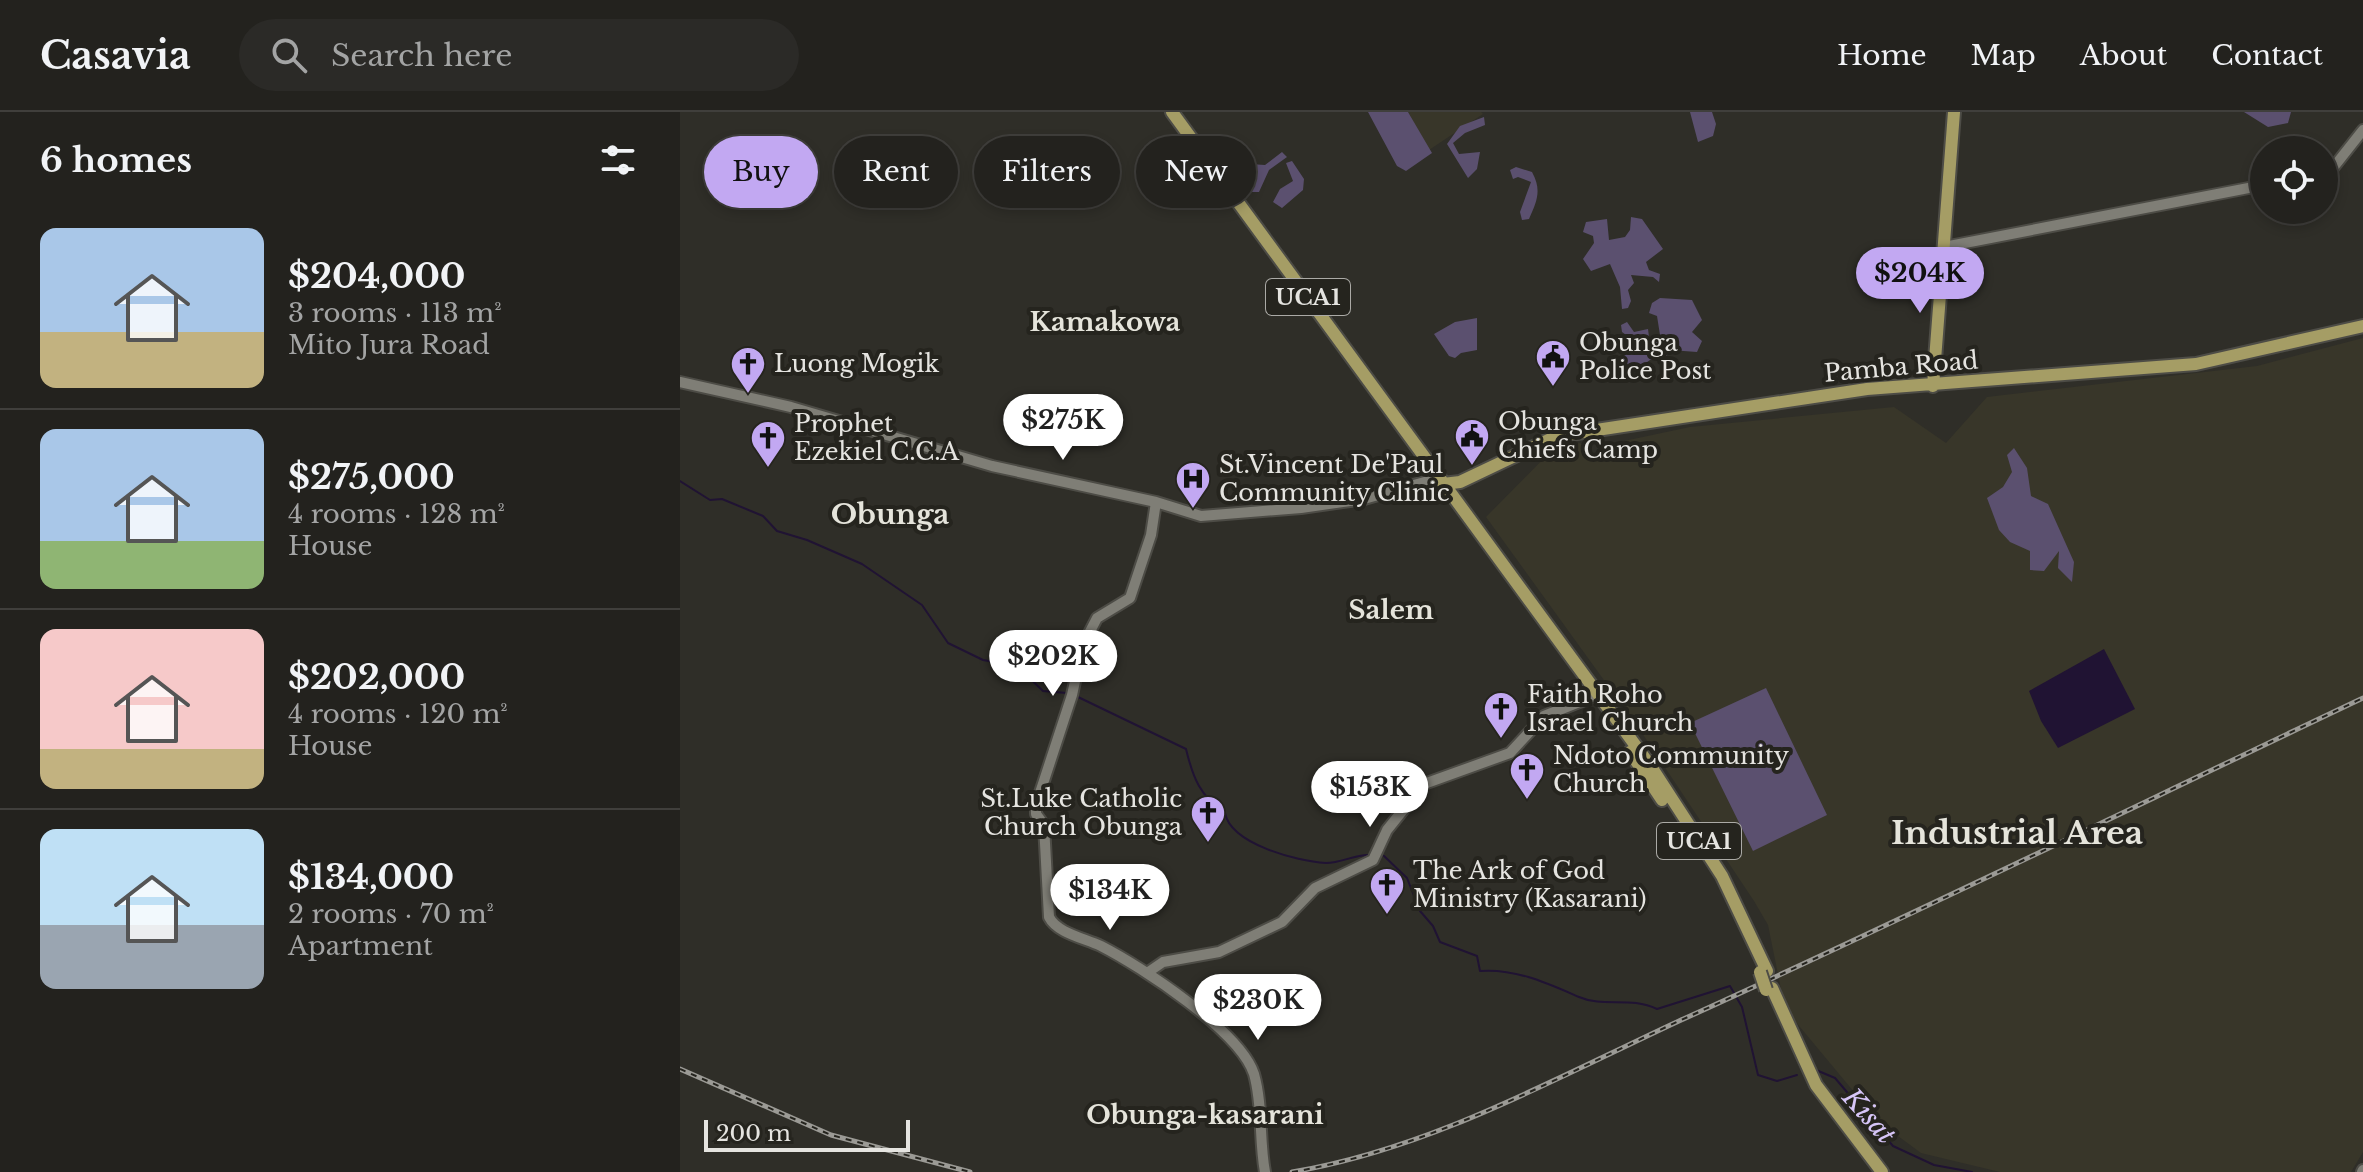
<!DOCTYPE html>
<meta charset="utf-8">
<style>
:root{--surface:#23221e;--page:#2b2a27;--text:#f1f3f6;--muted:#a3a4a4;--line:#403f3c;--accent:#c2a8f2}
body{margin:0;font-family:"Libre Baskerville",serif;background:var(--page);color:var(--text);height:100vh;display:flex;flex-direction:column;font-size:30px;white-space:nowrap}
*{box-sizing:border-box;margin:0}
p{font-size:26px;color:var(--muted)}
.icon{flex:none;width:44px;height:44px;fill:none;stroke:currentColor;stroke-width:2;stroke-linecap:round;stroke-linejoin:round}
.map{position:relative;flex:1;overflow:hidden}
.drawer{display:flex;flex-direction:column;background:var(--surface);width:680px}
.drawer>*{flex:none}
.top-card{position:absolute;left:24px;top:24px;width:760px;height:72px;display:flex;gap:16px}
.fabs{position:absolute;left:1570px;top:24px;display:grid;gap:16px}
.fabs a{display:grid;place-items:center;width:88px;height:88px;border-radius:50%;background:var(--surface);box-shadow:0 4px 12px #0003,0 0 0 2px var(--line);font-size:40px}
.scale{position:absolute;left:24px;bottom:20px;width:206px;box-sizing:border-box;padding-left:8px;border:4px solid #e5e4e0;border-top:0;font-size:22px;line-height:28px;white-space:nowrap;color:#e5e4e0;-webkit-text-stroke:6px #25241e;paint-order:stroke}
.price{position:absolute;translate:-50% -68px;padding:0 18px;border-radius:28px;background:#fff;color:#222;font-size:26px;line-height:52px;filter:drop-shadow(0 2px 4px #0008)}
.price::after{content:'';position:absolute;left:50%;top:48px;width:24px;height:18px;margin-left:-12px;background:inherit;clip-path:polygon(0 0,100% 0,50% 100%)}
.price.on{background:var(--accent);color:#111}
ul{padding:0;list-style:none}
li{display:flex;align-items:center;gap:24px;height:200px;padding:0 40px}
li+li{border-top:2px solid var(--line)}
li span{display:grid;place-items:center;flex:none;width:224px;height:160px;border-radius:16px;color:#555}
li>.icon{margin-inline-start:auto}
span .icon{width:96px;height:96px;fill:#fffc;stroke-width:1}
li b{font-size:34px}
h2{display:flex;justify-content:space-between;align-items:center;height:96px;padding:0 40px;font-size:34px}
.chip{padding:0 28px;border-radius:36px;background:var(--surface);box-shadow:0 4px 12px #0003,0 0 0 2px var(--line);font-size:28px;line-height:72px}
.chip.on{background:var(--accent);color:#111}
header{display:flex;align-items:center;gap:48px;box-sizing:border-box;height:112px;padding:0 40px;background:var(--surface);border-bottom:2px solid var(--line)}
header strong{font-size:38px}
nav{display:flex;gap:44px;margin-inline-start:auto;font-size:28px}
.search{width:560px;height:72px;background:var(--page);display:flex;align-items:center;gap:20px;box-sizing:border-box;padding:0 28px;border-radius:44px;color:var(--muted);font-size:30px}
main{display:flex;flex:1;min-height:0}
.map>svg:first-child{display:block}
</style>
<header>
<strong>Casavia</strong>
<div class="search"><svg class="icon" aria-label="search" viewBox="0 0 24 24"><circle cx="10" cy="10" r="6"/><path d="M15 15l6 6"/></svg>Search here</div>
<nav><a>Home</a><a>Map</a><a>About</a><a>Contact</a></nav>
</header>
<main>
<section class="drawer">
<h2>6 homes<svg class="icon" aria-label="filters" viewBox="0 0 24 24"><path d="M4 7h16M4 17h16"/><circle cx="9" cy="7" r="2"/><circle cx="15" cy="17" r="2"/></svg></h2>
<ul>
<li><span style="background:linear-gradient(#a9c7e8 65%,#c2b280 0)"><svg class="icon" aria-label="home" viewBox="0 0 24 24"><path d="M3 11l9-7 9 7M6 9v11h12V9"/></svg></span><div><b>$204,000</b><p>3 rooms · 113 m²</p><p>Mito Jura Road</p></div></li>
<li><span style="background:linear-gradient(#a9c7e8 70%,#8fb573 0)"><svg class="icon" aria-label="home" viewBox="0 0 24 24"><path d="M3 11l9-7 9 7M6 9v11h12V9"/></svg></span><div><b>$275,000</b><p>4 rooms · 128 m²</p><p>House</p></div></li>
<li><span style="background:linear-gradient(#f6c9c9 75%,#c2b280 0)"><svg class="icon" aria-label="home" viewBox="0 0 24 24"><path d="M3 11l9-7 9 7M6 9v11h12V9"/></svg></span><div><b>$202,000</b><p>4 rooms · 120 m²</p><p>House</p></div></li>
<li><span style="background:linear-gradient(#bfe0f5 60%,#9aa5b1 0)"><svg class="icon" aria-label="home" viewBox="0 0 24 24"><path d="M3 11l9-7 9 7M6 9v11h12V9"/></svg></span><div><b>$134,000</b><p>2 rooms · 70 m²</p><p>Apartment</p></div></li>
</ul>
</section>
<div class="map">
<svg width="1683" height="1060" viewBox="0 0 1683 1060">
<rect width="100%" height="100%" fill="#2f2e28"/>
<path fill="#383629" d="M728 0H801L803 2 749 38Z
M1683 226V1040L1671 1060H1320L1241 1041 1199 1010 1105 897 1088 813 1074 789 960 618 806 405 883 327 893 333 900 331 923 350 936 333 944 329 1010 315 1214 295 1266 331 1307 285 1577 254Z"/>
<path fill="#5b506f" d="M688 0H728L752 41 726 59 717 54Z
M1010 0H1032L1036 12 1033 24 1018 30Z
M1564 0H1611L1608 11 1588 15Z
M804 5 805 13 785 21 773 31 779 42 800 40 797 57 788 66 767 32 780 14Z
M602 40 607 45 589 58 579 80H571L555 60 554 51 585 53Z
M612 49 624 67 623 78 602 96 593 90 600 77 613 69 606 51Z
M836 55 852 60C862 78 857 89 849 107L842 108 840 100 851 70 838 65 833 67 830 58Z
M951 105 962 107 983 137 966 150 969 158 980 162 979 170 973 165 951 163 954 171 948 178 951 189 948 196 942 197 940 175 930 152 911 159 903 147 914 131 913 124 903 120 906 110 927 107 929 128 945 125 950 118Z
M980 186 1012 188 1022 208 1012 220 1022 229 1017 240 990 238 986 245 970 248 953 260 942 245 951 240 949 225 942 220 941 213 947 210 954 220 968 217 969 225 980 223 977 204 969 201 972 191Z
M797 206V238L781 241 775 246 769 244 754 222 775 210Z
M1334 336 1347 356 1351 384 1368 392 1394 450 1392 470 1378 456 1379 439 1364 459 1350 458V439L1330 430 1319 418 1307 386 1323 375 1332 360 1327 343Z
M1086 576 1147 703 1073 739 1010 611Z"/>
<path fill="#201333" d="M1424 537 1455 597 1378 636 1361 609 1349 579Z"/>
<g fill="none" stroke-linecap="round" stroke-linejoin="round">
<path stroke="#201333" stroke-width="2" d="M0 369 30 388 42 387 83 404 97 419 127 428 182 452 242 493 268 531 303 548 337 554 363 579 387 581
M398 585 506 637C513 666 520 684 545 701 551 732 616 749 646 751 662 751 675 742 690 743
M704 744 727 766 740 799 753 814 760 830 797 844 800 859C835 856 869 872 899 885 924 896 950 884 977 897L1050 874 1062 895 1078 963 1097 969 1117 963
M1136 958 1155 966 1213 1034 1254 1053 1292 1060"/>
<defs>
<path id="minor" d="M1644 61 1653 56 1683 18
M1264 135 1584 73
M0 270 111 295 312 354 476 390 521 404 621 396 684 387 748 369 763 372
M476 390 471 423 450 486 417 506 403 533 392 583 356 693V702L364 713 369 805C377 821 404 826 421 834 462 855 560 919 574 962 583 994 579 1028 585 1060
M467 861 483 850 539 840 602 810 635 776 693 748 707 718 744 672 830 641 864 604 917 583
M1682 1060 1683 1058"/>
<path id="major" d="M492 0 972 656 1042 764 1087 859
M1253 274 1274 0
M763 372 780 370 877 324 1187 277 1516 252 1683 214
M950 640 982 688
M1092 876 1136 973 1202 1060"/>
</defs>
<use href="#minor" stroke="#4d4c46" stroke-width="14"/>
<use href="#major" stroke="#4d4c46" stroke-width="16"/>
<use href="#minor" stroke="#7f7e76" stroke-width="10"/>
<use href="#major" stroke="#a59d65" stroke-width="12"/>
<defs>
<path id="rail" d="M0 957 151 1023 290 1060
M612 1060C749 1037 874 967 999 909 1229 805 1455 694 1683 586"/>
</defs>
<use href="#rail" stroke="#9b9a95" stroke-width="5"/>
<use href="#rail" stroke="#25241e" stroke-width="2" stroke-dasharray="6" stroke-linecap="butt"/>
<defs>
<path id="major-bridge" d="M1080 860 1086 878"/>
</defs>
<use href="#major-bridge" stroke="#4d4c46" stroke-width="16" stroke-linecap="butt"/>
<use href="#major-bridge" stroke="#a59d65" stroke-width="12"/>
</g>
<defs>
<symbol id="civic-pin" viewBox="-11 -11 22 30"><path d="M0 17L-7.5 6A9.5 9.5 0 1 1 7.5 6Z" fill="#c2a8f2" stroke="#25241e"/><path d="M-.6-6.5H3V-4.5H.6V-3L4-1V1h2V6H-6V1h2V-1L-.6-3ZM-1.2 2.5V6h2.4V2.5Z" fill="#111"/></symbol>
<symbol id="church-pin" viewBox="-11 -11 22 30"><path d="M0 17L-7.5 6A9.5 9.5 0 1 1 7.5 6Z" fill="#c2a8f2" stroke="#25241e"/><path d="M-1.2-6h2.4v3.5h3.3v2.4h-3.3V6h-2.4V-.1h-3.3v-2.4h3.3Z" fill="#111"/></symbol>
<symbol id="hospital-pin" viewBox="-11 -11 22 30"><path d="M0 17L-7.5 6A9.5 9.5 0 1 1 7.5 6Z" fill="#c2a8f2" stroke="#25241e"/><path d="M-5-5h3v3.5h4V-5h3V5h-3V1.5h-4V5h-3Z" fill="#111"/></symbol>
</defs>
<g fill-rule="evenodd">
<use href="#civic-pin" x="853" y="225" width="40" height="54"/>
<use href="#church-pin" x="48" y="232" width="40" height="54"/>
<use href="#civic-pin" x="772" y="304" width="40" height="54"/>
<use href="#church-pin" x="68" y="306" width="40" height="54"/>
<use href="#hospital-pin" x="493" y="347" width="40" height="54"/>
<use href="#church-pin" x="801" y="577" width="40" height="54"/>
<use href="#church-pin" x="827" y="638" width="40" height="54"/>
<use href="#church-pin" x="508" y="681" width="40" height="54"/>
<use href="#church-pin" x="687" y="753" width="40" height="54"/>
</g>
<g text-anchor="middle" stroke-width="8" stroke-linejoin="round" paint-order="stroke">
<g fill="#25241e" stroke="#abaaa6" stroke-width="2">
<rect x="586" y="167" width="84" height="36" rx="6"/>
<rect x="977" y="711" width="84" height="36" rx="6"/>
</g>
<g font-size="22" font-weight="bold" fill="#e5e4e0">
<text x="628" y="193">UCA1</text>
<text x="1019" y="737">UCA1</text>
</g>
<g font-size="24" fill="#e5e4e0" stroke="#25241e" text-anchor="start">
<text x="899" y="239">Obunga<tspan x="899" dy="28">Police Post</tspan></text>
<text x="94" y="260">Luong Mogik</text>
<text x="818" y="318">Obunga<tspan x="818" dy="28">Chiefs Camp</tspan></text>
<text x="114" y="320">Prophet<tspan x="114" dy="28">Ezekiel C.C.A</tspan></text>
<text x="539" y="361">St.Vincent De'Paul<tspan x="539" dy="28">Community Clinic</tspan></text>
<text x="847" y="591">Faith Roho<tspan x="847" dy="28">Israel Church</tspan></text>
<text x="873" y="652">Ndoto Community<tspan x="873" dy="28">Church</tspan></text>
<text x="502" y="695" text-anchor="end">St.Luke Catholic<tspan x="502" dy="28">Church Obunga</tspan></text>
<text x="733" y="767">The Ark of God<tspan x="733" dy="28">Ministry (Kasarani)</tspan></text>
</g>
<g font-size="24" fill="#e5e4e0" stroke="#25241e">
<text transform="translate(1221 255) rotate(-5)" y="8">Pamba Road</text>
</g>
<g font-size="26" font-weight="bold" fill="#e5e4db" stroke="#25241e">
<text x="425" y="219">Kamakowa</text>
<text x="711" y="507">Salem</text>
<text x="525" y="1012">Obunga-kasarani</text>
</g>
<g font-size="26" font-style="italic" fill="#d6c5f8" stroke="#25241e">
<text transform="translate(1189 1004) rotate(48)" y="9">Kisat</text>
</g>
<g font-size="28" font-weight="bold" fill="#e5e4db" stroke="#25241e">
<text x="210" y="412">Obunga</text>
</g>
<g font-size="32" font-weight="bold" fill="#e5e4db" stroke="#25241e">
<text x="1337" y="732">Industrial Area</text>
</g>
</g>
</svg>
<div class="fabs">
<a><svg class="icon" aria-label="locate" viewBox="0 0 24 24"><circle cx="12" cy="12" r="6"/><path d="M12 2v4M12 18v4M2 12h4M18 12h4"/></svg></a>
</div>
<div class="scale">200 m</div>
<b class="price on" style="left:1240px;top:203px">$204K</b>
<b class="price" style="left:383px;top:350px">$275K</b>
<b class="price" style="left:373px;top:586px">$202K</b>
<b class="price" style="left:690px;top:717px">$153K</b>
<b class="price" style="left:430px;top:820px">$134K</b>
<b class="price" style="left:578px;top:930px">$230K</b>
<div class="top-card">
<a class="chip on">Buy</a>
<a class="chip">Rent</a>
<a class="chip">Filters</a>
<a class="chip">New</a>
</div>
</div>
</main>
